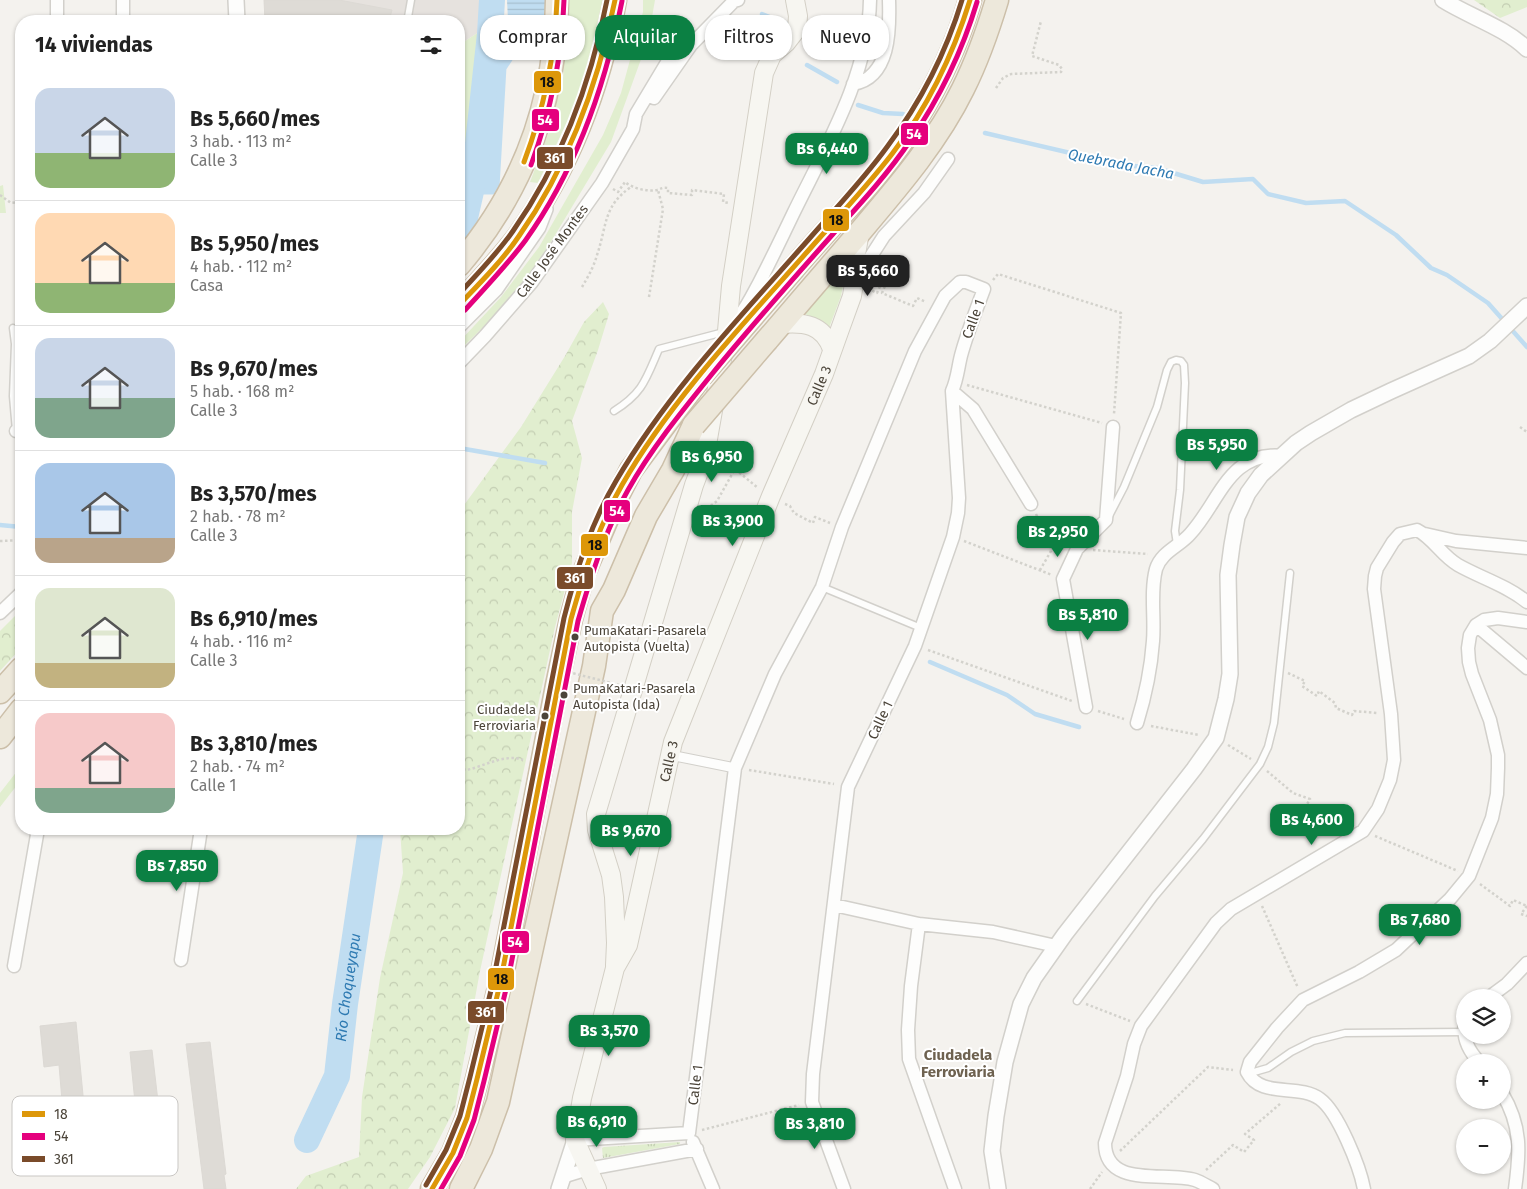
<!DOCTYPE html>
<html lang="es">
<meta charset="utf-8">
<style>
:root{--surface:#fff;--page:#f6f6f6;--text:#222;--muted:#767676;--line:#e0e0e0;--accent:#0b8043}
body{margin:0;font-family:"Fira Sans",sans-serif;background:var(--page);color:var(--text);height:100vh;display:flex;flex-direction:column;font-size:19px;white-space:nowrap}
*{box-sizing:border-box;margin:0}
p{font-size:16px;color:var(--muted)}
.icon{flex:none;width:28px;height:28px;fill:none;stroke:currentColor;stroke-width:2;stroke-linecap:round;stroke-linejoin:round}
.map{position:relative;flex:1;overflow:hidden}
.details{position:absolute;left:15px;top:15px;width:450px;height:820px;display:flex;flex-direction:column;background:var(--surface);border-radius:20px;box-shadow:0 1px 4px #0004}
.details>*{flex:none}
.top-card{position:absolute;left:480px;top:15px;width:475px;height:45px;display:flex;gap:10px}
.buttons{position:absolute;left:1456px;top:989px;display:grid;gap:10px}
.buttons a{display:grid;place-items:center;width:55px;height:55px;border-radius:50%;background:var(--surface);box-shadow:0 1px 4px #0004;font-size:25px}
.price{position:absolute;translate:-50% -42px;padding:0 11px;border-radius:10px;background:var(--accent);color:#fff;font-size:16px;line-height:32px;filter:drop-shadow(0 1px 2px #0008)}
.price::after{content:'';position:absolute;left:50%;top:30px;width:15px;height:11px;margin-left:-8px;background:inherit;clip-path:polygon(0 0,100% 0,50% 100%)}
.price.active{background:#222;color:#fff}
ul{padding:0;list-style:none}
li{display:flex;align-items:center;gap:15px;height:125px;padding:0 20px}
li+li{border-top:1px solid var(--line)}
li span{display:grid;place-items:center;flex:none;width:140px;height:100px;border-radius:15px;color:#555}
li>.icon{margin-inline-start:auto}
span .icon{width:60px;height:60px;fill:#fffc;stroke-width:1}
li b{font-size:21px}
h2{display:flex;justify-content:space-between;align-items:center;height:60px;padding:0 20px;font-size:21px}
.pill{padding:0 18px;border-radius:20px;background:var(--surface);box-shadow:0 1px 4px #0004;font-size:18px;line-height:45px}
.pill.active{background:var(--accent);color:#fff}
.map>svg:first-child{display:block}
</style>
<div class="map">
<svg width="1527" height="1189" viewBox="0 0 1527 1189">
<defs>
<pattern id="forest-crowns" width="20" height="18" patternUnits="userSpaceOnUse" patternTransform="scale(1.25)"><rect width="20" height="18" fill="#e1eecf"/><path d="M2 6a3 3 0 1 1 6 0M12 15a3 3 0 1 1 6 0" fill="none" stroke="#c3cdb2"/></pattern>
<pattern id="park-tufts" width="24" height="20" patternUnits="userSpaceOnUse" patternTransform="scale(1.25)"><rect width="24" height="20" fill="#e1eecf"/><path d="M3 7l-1-3M5 7V3M7 7l1-3M15 17l-1-3M17 17v-4M19 17l1-3" fill="none" stroke="#c3cdb2"/></pattern>
<pattern id="water-rules" width="6" height="5" patternUnits="userSpaceOnUse" patternTransform="scale(1.25)"><rect width="6" height="5" fill="#c0ddf1"/><path d="M0 2.5h6" fill="none" stroke="#a6bfcf"/></pattern>
</defs>
<rect width="100%" height="100%" fill="#f4f2ee"/>
<path fill="#e6e2de" d="M264 0H481L482 30 459 45V21H265Z"/>
<path fill="#e1eecf" d="M568 0H603L600 23 578 99 538 183 530 182 549 132 563 79Z
M643 0H655L648 40 611 142 534 270 506 305 465 345H459V342L501 297 539 247 603 135 621 93 643 12Z
M482 30 469 122 464 177 459 199V45Z
M3 185 6 213H0V186Z
M844 269 846 271 841 296 829 328 821 321 805 314Z
M21 766V780L0 807V793Z"/>
<path fill="url(#forest-crowns)" d="M1474 0H1527V7L1500 18Z
M603 302 609 314 598 350 572 421 582 458 572 512V563L555 627 480 971 455 1108 430 1157 408 1189H296L306 1176 359 1157 362 1097 380 978 403 873 400 829H459V512L521 427 565 356 584 322Z
M21 610V648L0 671V631Z"/>
<path fill="url(#park-tufts)" d="M680 1142V1144L603 1158 602 1148 604 1147Z"/>
<path fill="url(#water-rules)" d="M507 0H547V8L531 52 523 51 509 40Z"/>
<g fill="none" stroke-linecap="round" stroke-linejoin="round">
<path stroke="#c0ddf1" stroke-width="4.5" d="M762 14 787 24 789 30
M807 65 837 82
M858 105 883 113 903 114
M985 133 1079 155 1099 163 1157 168 1203 182 1253 179 1268 194 1306 203 1345 201 1396 235 1431 268 1447 275 1488 303 1527 347
M459 448 545 463
M0 525 21 527
M930 662 1007 695 1035 714 1079 727"/>
<path stroke="#c0ddf1" stroke-width="15" d="M472 187H492L499 67 514 44"/>
<g stroke="#c0ddf1" stroke-width="26">
<path d="M460 240 472 187 476 162 490 34 492 0"/>
<path id="s1" d="M307 1140 337 1076 345 1004 371 829"/>
</g>
</g>
<path fill="#dedbd6" stroke="#dcd9d4" d="M264 0H339L392 10 389 21H265Z
M76 1022 89 1158 67 1160 59 1065 44 1067 40 1026Z
M210 1042 226 1174 224 1175 226 1189H204L186 1044Z
M152 1050 166 1170 142 1173 130 1052Z"/>
<g fill="none" stroke-linecap="round" stroke-linejoin="round">
<defs>
<path id="service" d="M408 17 411 0
M13 328 15 344 13 396 16 431
M614 411C643 393 646 379 659 349L724 332
M1109 516 1124 487 1157 407 1167 370 1171 362 1176 360 1181 361 1184 365 1185 383 1180 490 1175 531 1177 544
M822 587 921 628
M1077 1001 1155 896 1203 839 1260 764 1268 747 1274 723 1290 573
M1247 1072H1254L1268 1068 1291 1052 1313 1041 1345 1033 1463 1032"/>
<path id="pedestrian" d="M670 755 735 768"/>
<path id="minor" d="M123 0V21
M57 21V0
M853 84C890 78 890 30 889 0
M654 98 691 45 734 1 738 0
M855 268 866 264 884 236 924 193 948 159
M740 315C748 305 753 294 759 283 771 260 782 237 793 214 825 148 869 75 870 0
M459 363 485 336 532 282 602 183 633 129 636 114 672 54
M952 391 973 409 1031 504
M16 431H21
M1425 534 1456 541 1527 548
M0 613 21 593
M1476 625 1527 668
M1086 707 1063 579 1077 549 1106 520 1113 427
M1137 723C1145 697 1151 669 1153 641 1155 618 1150 592 1156 569 1161 552 1180 546 1190 534 1219 503 1229 450 1283 456
M834 905 919 924 993 932 1056 946
M919 924 911 986 908 1030 909 1059 955 1189
M181 960 201 829
M14 966 38 829
M1488 998 1507 984 1527 963
M1465 1023C1462 1039 1469 1051 1479 1062
M1502 1093C1522 1126 1520 1153 1515 1189
M689 1133 735 768 775 674 822 587 842 527 915 351 945 296 960 282H966L984 289C976 310 968 331 962 352 958 365 958 378 952 391L959 498 958 513 953 537 915 646 848 787 813 1074 812 1102 844 1189
M575 1140 689 1133
M693 1142 713 1189
M562 1177 588 1169 697 1149
M1213 1189C1207 1186 1201 1182 1195 1180 1166 1171 1105 1189 1105 1143L1127 1076 1134 1044 1141 1026 1216 923 1231 909 1363 831 1378 809 1390 780 1394 760 1391 714 1374 589 1375 576 1377 568 1393 542 1400 534 1417 530C1433 538 1442 556 1458 565 1481 578 1506 585 1527 602
M1364 1189C1360 1167 1338 1112 1320 1099 1298 1083 1261 1099 1247 1072L1250 1062 1277 1028 1303 1000 1359 972 1396 950 1450 899 1469 876 1492 818 1497 794 1498 768V755L1490 720 1472 674 1469 662 1468 648 1470 635 1476 625 1484 620 1498 618 1527 622"/>
<path id="tertiary" d="M236 0 237 21
M1443 0C1470 17 1504 27 1527 49
M459 325 495 289 538 227 545 209
M559 1189 575 1140
M998 1189 992 1151 996 1116 1005 1062 1021 1004 1034 978 1065 934 1194 769 1216 738 1226 699 1230 674 1228 575 1232 545 1237 517 1248 493 1261 475 1296 443 1311 433 1351 410 1391 391 1469 356 1490 341 1527 306"/>
<g id="secondary">
<path d="M781 324C804 322 823 324 832 349"/>
<path d="M615 965 616 943 614 897 611 875 597 830 596 814 694 485 705 456 727 331 731 286 764 73 772 55 786 43 797 29 798 16 795 0"/>
<path id="s2" d="M597 1189 575 1140 582 1098 615 968 628 945 673 742 771 496 824 374 839 332 852 296 855 277V260L860 232"/>
</g>
<path id="motorway" d="M459 265C524 189 556 100 557 0
M794 268C834 221 882 174 915 121 938 84 958 42 970 0
M459 305C480 282 501 260 519 236 569 166 600 84 615 0
M767 340C798 304 828 269 859 233 897 188 937 142 963 89 977 61 988 30 997 0
M0 692 21 669
M0 737 21 710
M432 1189 453 1153 467 1118 477 1079 500 984 557 685 571 619 583 575 613 505 631 470 701 376
M461 1189 481 1149 498 1102 594 666 602 611 614 590 646 516 673 470 694 425"/>
</defs>
<use href="#service" stroke="#d2d0cb" stroke-width="9"/>
<use href="#pedestrian" stroke="#d2d0cb" stroke-width="11"/>
<use href="#minor" stroke="#d2d0cb" stroke-width="15"/>
<use href="#tertiary" stroke="#d2d0cb" stroke-width="18"/>
<use href="#secondary" stroke="#d3cfc5" stroke-width="20"/>
<use href="#motorway" stroke="#ccbfa9" stroke-width="25"/>
<path stroke="#d3d2cc" stroke-width="2.5" stroke-dasharray="2.5 2.5" stroke-linecap="butt" d="M996 88 1003 78 1011 74 1061 72 1062 69 1059 65 1032 56 1041 21
M613 189 618 192 625 182C632 188 647 192 657 190 661 189 662 187 668 188V193L692 195V190L724 194 723 202 729 203
M0 195 11 203 21 202
M993 280 998 274 1121 313 1114 414
M871 283 873 284 871 290 877 293 881 284 885 286 882 293 913 306 917 298 926 302
M582 287C588 277 594 266 597 255 607 226 603 206 631 187
M649 297 663 209 658 190
M967 385 1102 423
M1520 427 1527 432
M785 504 790 506 794 513 813 523 815 517 830 523
M703 512 717 501 735 469 758 488
M1036 514 1051 546V551L1040 570
M0 541 21 540
M964 541 1052 575
M1093 550 1148 554
M928 650 1072 701
M1288 673 1305 681 1302 686 1317 696 1319 691 1335 703 1336 708 1352 715 1354 711 1377 713
M1098 711 1124 719
M1151 726 1199 735
M1228 745 1251 759
M459 767 461 769 467 770C484 766 507 753 523 760
M749 770 834 784
M1267 771 1293 793 1310 799 1303 811 1321 817 1326 809 1344 826
M1375 836 1458 871
M1480 884 1510 906 1513 900 1527 906
M1262 906 1298 988
M1527 906 1521 914 1527 916
M1086 1004 1130 1021
M702 1130 799 1105
M1120 1151 1208 1067 1233 1070
M1206 1170 1233 1145 1244 1152 1254 1140 1245 1134 1281 1103
M1090 1189 1102 1172"/>
<use href="#service" stroke="#fdfdfc" stroke-width="6"/>
<use href="#pedestrian" stroke="#fdfdfc" stroke-width="9"/>
<use href="#minor" stroke="#fdfdfc" stroke-width="12"/>
<use href="#tertiary" stroke="#fdfdfc" stroke-width="15"/>
<use href="#secondary" stroke="#f7f6f1" stroke-width="18"/>
<use href="#motorway" stroke="#ede8db" stroke-width="22"/>
<defs>
<path id="motorway-bridge" d="M701 376 794 268
M694 425 767 340"/>
</defs>
<use href="#motorway-bridge" stroke="#ccbfa9" stroke-width="25" stroke-linecap="butt"/>
<path stroke="#d3d2cc" stroke-width="2.5" stroke-dasharray="2.5 2.5" stroke-linecap="butt" d="M549 667 619 685"/>
<use href="#motorway-bridge" stroke="#ede8db" stroke-width="22"/>
<defs>
<path id="bus-1" d="M524 162C544 109 555 57 557 0
M459 305C480 283 502 261 519 236 569 165 598 84 615 0
M432 1189 453 1153 467 1118 477 1079 500 984 571 619C584 573 598 527 622 485 672 398 749 318 815 243 841 214 868 185 892 154 927 108 953 55 970 0"/>
<path id="bus-2" d="M531 165C551 111 562 58 564 0
M465 310C485 288 507 265 525 241 576 170 605 87 622 1
M441 1189 460 1156 474 1120 484 1081 507 985 578 621C591 576 605 531 628 490 651 449 682 411 712 374 751 326 792 280 833 234 860 204 887 175 910 141 939 99 962 52 977 2"/>
<path id="bus-3" d="M459 294C477 274 497 254 513 231 562 161 591 83 607 0
M426 1185 446 1150 460 1116 470 1077 493 982 564 618C576 571 591 523 616 481 668 392 741 316 809 239 835 209 863 180 887 147 920 103 946 53 962 0"/>
</defs>
<use href="#bus-1" stroke="#fff" stroke-width="9"/>
<use href="#bus-2" stroke="#fff" stroke-width="9"/>
<use href="#bus-3" stroke="#fff" stroke-width="9"/>
<use href="#bus-1" stroke="#dd9709" stroke-width="5"/>
<use href="#bus-2" stroke="#e5007d" stroke-width="5"/>
<use href="#bus-3" stroke="#7a4b2a" stroke-width="5"/>
</g>
<g fill="#4b4439" stroke="#fff" stroke-width="2">
<circle cx="575" cy="637" r="4.5"/>
<circle cx="564" cy="695" r="4.5"/>
<circle cx="545" cy="716" r="4.5"/>
</g>
<g text-anchor="middle" stroke-width="4" stroke-linejoin="round" paint-order="stroke">
<g font-size="13" fill="#4b4439" stroke="#fff" text-anchor="start">
<text x="584" y="635">PumaKatari-Pasarela<tspan x="584" dy="16">Autopista (Vuelta)</tspan></text>
<text x="573" y="693">PumaKatari-Pasarela<tspan x="573" dy="16">Autopista (Ida)</tspan></text>
<text x="536" y="714" text-anchor="end">Ciudadela<tspan x="536" dy="16">Ferroviaria</tspan></text>
</g>
<g font-size="14" fill="#4b4439" stroke="#fff">
<text transform="translate(552 251) rotate(-54)" y="5">Calle José Montes</text>
<text transform="translate(973 319) rotate(-70)" y="5">Calle 1</text>
<text dy="5" stroke="none"><textPath href="#s2" startOffset="850">Calle 3</textPath></text>
<text transform="translate(880 720) rotate(-65)" y="5">Calle 1</text>
<text dy="5" stroke="none"><textPath href="#s2" startOffset="445">Calle 3</textPath></text>
<text transform="translate(695 1085) rotate(-83)" y="5">Calle 1</text>
</g>
<g font-size="15" font-style="italic" fill="#2e7ab2" stroke="#fff">
<text transform="translate(1121 164) rotate(11)" y="5">Quebrada Jacha</text>
<text dy="5" stroke="none"><textPath href="#s1" startOffset="160">Río Choqueyapu</textPath></text>
</g>
<g font-size="15" font-weight="bold" fill="#6e6250" stroke="#fff">
<text x="958" y="1060">Ciudadela<tspan x="958" dy="17">Ferroviaria</tspan></text>
</g>
</g>
<rect x="12" y="1096" width="166" height="80" rx="8" fill="#fff" stroke="#c9c7c4" stroke-width="1"/>
<rect x="22" y="1111" width="23" height="6" fill="#dd9709"/>
<rect x="22" y="1133" width="23" height="7" fill="#e5007d"/>
<rect x="22" y="1156" width="23" height="6" fill="#7a4b2a"/>
<g font-size="14" fill="#4b4439">
<text x="54" y="1119">18</text>
<text x="54" y="1141">54</text>
<text x="54" y="1164">361</text>
</g>
<g stroke="#fff" stroke-width="2">
<rect x="533" y="70" width="29" height="24" rx="5" fill="#dd9709"/>
<rect x="531" y="108" width="29" height="24" rx="5" fill="#e5007d"/>
<rect x="900" y="122" width="29" height="24" rx="5" fill="#e5007d"/>
<rect x="536" y="146" width="38" height="24" rx="5" fill="#7a4b2a"/>
<rect x="822" y="208" width="28" height="24" rx="5" fill="#dd9709"/>
<rect x="603" y="499" width="28" height="24" rx="5" fill="#e5007d"/>
<rect x="580" y="533" width="29" height="24" rx="5" fill="#dd9709"/>
<rect x="556" y="566" width="38" height="24" rx="5" fill="#7a4b2a"/>
<rect x="501" y="930" width="29" height="24" rx="5" fill="#e5007d"/>
<rect x="487" y="967" width="28" height="24" rx="5" fill="#dd9709"/>
<rect x="467" y="1000" width="38" height="24" rx="5" fill="#7a4b2a"/>
</g>
<g font-size="14" text-anchor="middle" font-weight="bold" fill="#fff">
<text x="545" y="125">54</text>
<text x="914" y="139">54</text>
<text x="555" y="163">361</text>
<text x="617" y="516">54</text>
<text x="575" y="583">361</text>
<text x="515" y="947">54</text>
<text x="486" y="1017">361</text>
</g>
<g font-size="14" text-anchor="middle" font-weight="bold" fill="#111">
<text x="547" y="87">18</text>
<text x="836" y="225">18</text>
<text x="595" y="550">18</text>
<text x="501" y="984">18</text>
</g>
</svg>
<div class="buttons">
<a><svg class="icon" aria-label="layers" viewBox="0 0 24 24"><path d="M12 4l9 5-9 5-9-5zM3 14l9 5 9-5"/></svg></a>
<a>+</a>
<a>−</a>
</div>
<b class="price" style="left:827px;top:175px">Bs 6,440</b>
<b class="price active" style="left:868px;top:297px">Bs 5,660</b>
<b class="price" style="left:1217px;top:471px">Bs 5,950</b>
<b class="price" style="left:712px;top:483px">Bs 6,950</b>
<b class="price" style="left:733px;top:547px">Bs 3,900</b>
<b class="price" style="left:1058px;top:558px">Bs 2,950</b>
<b class="price" style="left:1088px;top:641px">Bs 5,810</b>
<b class="price" style="left:1312px;top:846px">Bs 4,600</b>
<b class="price" style="left:631px;top:857px">Bs 9,670</b>
<b class="price" style="left:177px;top:892px">Bs 7,850</b>
<b class="price" style="left:1420px;top:946px">Bs 7,680</b>
<b class="price" style="left:609px;top:1057px">Bs 3,570</b>
<b class="price" style="left:597px;top:1148px">Bs 6,910</b>
<b class="price" style="left:815px;top:1150px">Bs 3,810</b>
<div class="top-card">
<a class="pill">Comprar</a>
<a class="pill active">Alquilar</a>
<a class="pill">Filtros</a>
<a class="pill">Nuevo</a>
</div>
<section class="details">
<h2>14 viviendas<svg class="icon" aria-label="filters" viewBox="0 0 24 24"><path d="M4 7h16M4 17h16"/><circle cx="9" cy="7" r="2"/><circle cx="15" cy="17" r="2"/></svg></h2>
<ul>
<li><span style="background:linear-gradient(#c9d6e8 65%,#8fb573 0)"><svg class="icon" aria-label="home" viewBox="0 0 24 24"><path d="M3 11l9-7 9 7M6 9v11h12V9"/></svg></span><div><b>Bs 5,660/mes</b><p>3 hab. · 113 m²</p><p>Calle 3</p></div></li>
<li><span style="background:linear-gradient(#ffd9b3 70%,#8fb573 0)"><svg class="icon" aria-label="home" viewBox="0 0 24 24"><path d="M3 11l9-7 9 7M6 9v11h12V9"/></svg></span><div><b>Bs 5,950/mes</b><p>4 hab. · 112 m²</p><p>Casa</p></div></li>
<li><span style="background:linear-gradient(#c9d6e8 60%,#7fa58c 0)"><svg class="icon" aria-label="home" viewBox="0 0 24 24"><path d="M3 11l9-7 9 7M6 9v11h12V9"/></svg></span><div><b>Bs 9,670/mes</b><p>5 hab. · 168 m²</p><p>Calle 3</p></div></li>
<li><span style="background:linear-gradient(#a9c7e8 75%,#b9a48a 0)"><svg class="icon" aria-label="home" viewBox="0 0 24 24"><path d="M3 11l9-7 9 7M6 9v11h12V9"/></svg></span><div><b>Bs 3,570/mes</b><p>2 hab. · 78 m²</p><p>Calle 3</p></div></li>
<li><span style="background:linear-gradient(#dfe7d0 75%,#c2b280 0)"><svg class="icon" aria-label="home" viewBox="0 0 24 24"><path d="M3 11l9-7 9 7M6 9v11h12V9"/></svg></span><div><b>Bs 6,910/mes</b><p>4 hab. · 116 m²</p><p>Calle 3</p></div></li>
<li><span style="background:linear-gradient(#f6c9c9 75%,#7fa58c 0)"><svg class="icon" aria-label="home" viewBox="0 0 24 24"><path d="M3 11l9-7 9 7M6 9v11h12V9"/></svg></span><div><b>Bs 3,810/mes</b><p>2 hab. · 74 m²</p><p>Calle 1</p></div></li>
</ul>
</section>
</div>
